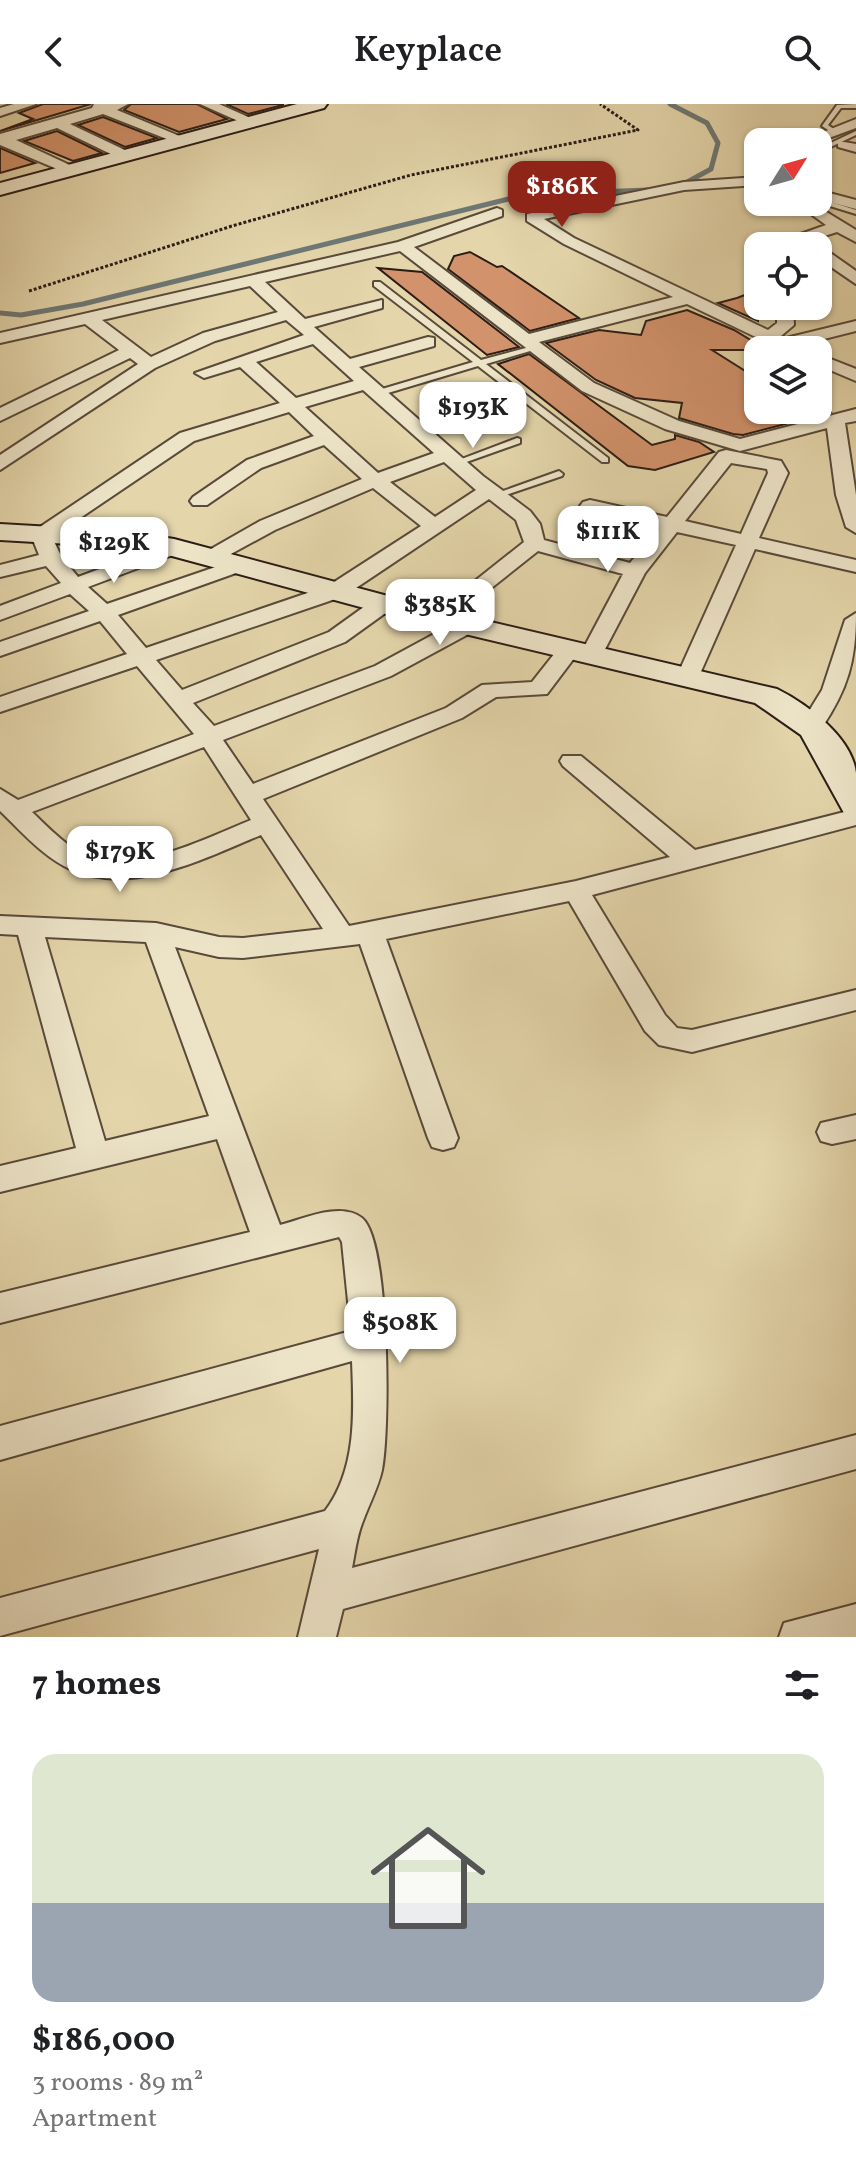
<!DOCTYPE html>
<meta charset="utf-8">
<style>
:root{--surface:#fff;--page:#f6f6f6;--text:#202124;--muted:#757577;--line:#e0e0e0;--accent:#8f2418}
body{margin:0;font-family:Vollkorn,serif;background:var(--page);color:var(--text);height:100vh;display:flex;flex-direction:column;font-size:30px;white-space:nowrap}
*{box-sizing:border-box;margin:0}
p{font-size:26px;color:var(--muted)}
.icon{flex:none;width:44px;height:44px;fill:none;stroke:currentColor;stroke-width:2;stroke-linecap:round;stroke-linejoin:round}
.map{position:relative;height:1533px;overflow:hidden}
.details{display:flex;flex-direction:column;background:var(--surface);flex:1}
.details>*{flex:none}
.needle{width:52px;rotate:53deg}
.tools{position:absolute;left:744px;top:24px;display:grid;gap:16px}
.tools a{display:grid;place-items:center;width:88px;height:88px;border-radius:16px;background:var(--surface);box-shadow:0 2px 6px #0004;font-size:40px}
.price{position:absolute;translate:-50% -68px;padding:0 18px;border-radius:16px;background:#fff;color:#222;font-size:26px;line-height:52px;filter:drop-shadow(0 2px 4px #0008)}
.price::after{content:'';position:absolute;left:50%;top:48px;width:24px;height:18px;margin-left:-12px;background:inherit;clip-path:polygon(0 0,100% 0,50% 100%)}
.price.selected{background:var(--accent);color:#fff}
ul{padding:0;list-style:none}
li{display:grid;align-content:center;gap:16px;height:424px;padding:0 32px}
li+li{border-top:2px solid var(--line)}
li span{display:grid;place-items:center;height:248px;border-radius:24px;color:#555}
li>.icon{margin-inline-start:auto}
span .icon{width:144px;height:144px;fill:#fffc;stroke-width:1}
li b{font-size:34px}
h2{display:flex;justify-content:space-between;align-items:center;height:96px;padding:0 32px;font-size:34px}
header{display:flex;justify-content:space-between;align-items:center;height:104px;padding:0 32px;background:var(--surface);font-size:36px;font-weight:600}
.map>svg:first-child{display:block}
</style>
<header><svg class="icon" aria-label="back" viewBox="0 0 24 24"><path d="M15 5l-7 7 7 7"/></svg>Keyplace<svg class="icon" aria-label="search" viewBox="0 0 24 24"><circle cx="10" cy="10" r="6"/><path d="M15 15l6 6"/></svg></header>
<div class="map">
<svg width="856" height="1533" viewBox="0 0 856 1533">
<rect width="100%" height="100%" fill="#e4d5aa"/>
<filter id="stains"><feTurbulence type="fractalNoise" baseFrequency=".0025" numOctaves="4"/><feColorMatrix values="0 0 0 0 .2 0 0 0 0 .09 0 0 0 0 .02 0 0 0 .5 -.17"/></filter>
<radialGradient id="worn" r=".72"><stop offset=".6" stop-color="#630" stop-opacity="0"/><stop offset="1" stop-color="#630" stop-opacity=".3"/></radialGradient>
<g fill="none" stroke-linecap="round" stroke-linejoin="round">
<path stroke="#6e7875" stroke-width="5" d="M670 0 707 19 718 39 711 65 680 82
M0 209 21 211 83 200 525 91 647 86"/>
</g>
<path fill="#d2926b" stroke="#2b1c15" stroke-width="2" d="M43 0H91L0 27 33 15 19 9Z
M131 0H197L227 15 179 28 124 6Z
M226 0H283V1L248 10Z
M103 13 157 34 125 43 78 21Z
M57 27 102 49 73 57 24 37Z
M0 44 35 59 0 69Z
M470 148 497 163 502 162 579 214 530 227 448 165 454 152Z
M378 164 422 168 519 243 487 251Z
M758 186V217L718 199 737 194Z
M687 206 734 226 767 246H712L758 275V306L832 308 743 331 733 330 679 314 682 299 635 294 596 276 546 239 599 226 641 231 646 217Z
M529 250 652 341 675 335V331L699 338 714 348 655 366 628 362 498 260Z"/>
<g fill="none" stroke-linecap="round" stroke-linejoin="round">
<defs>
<path id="lane" d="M856 0V4H841L828 21 835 26V28H831L822 22 837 1Z
M856 27V31L818 49V45Z
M818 94 856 106V110L817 98Z
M374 178H380L481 256 537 241V245L486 260 608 354V358H602L478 262 378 292H372V288L473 258 374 182Z
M478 303 485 305 419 328 412 326Z
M517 334 520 335V339L458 361H452L451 359Z
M559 367 563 370 562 372 497 394H491L489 392Z"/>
<path id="street" d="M14 0H36L0 12V4Z
M94 0H128L117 6 189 36 177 39 103 10 70 20 129 48V54H119L57 24 16 36 74 63V69L69 70 0 41V30L92 4Z
M200 0H219L257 17 245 20Z
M856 15V24L818 38H798Z
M838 37 856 40V48L838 43Z
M758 73V81L684 86 544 115 574 134 768 226 777 219V202H793L794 221 781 232 786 234 856 217V227L800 241 806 246H783L687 200 539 238 594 279 679 317 740 335 856 305V317L845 319 856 391V429L846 423 836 391 827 324 740 347 665 325 582 287 400 147 265 178 305 215 382 196V204L314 223 350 255 428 233 434 234V242L359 263 483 372 530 407 540 420 544 436 630 459 659 424 583 406 580 402 583 398 590 396 667 413 719 348 726 346 781 357 788 369 759 434 856 456V468L755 445 699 572 688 579 677 572 736 441 677 428 645 469 603 549 592 556 581 549 623 470 538 447 446 520H430L427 515 524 438 516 416 489 395 344 492 156 556 182 586 329 528 375 495H391L394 500 391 505 345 538 193 599 214 622 375 562 460 516H476L479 521 476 526 391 572 223 636 253 680 446 604 482 581 532 578 562 540H578L581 545 547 590 496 593 462 614 263 695 349 822 576 777 670 753 563 662 560 657 563 652H581L695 746 856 705V721L592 791 665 911 677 924 692 926 856 886V906L692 948 659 941 645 927 569 797 386 835 458 1034 454 1043 443 1046 432 1043 428 1034 360 840 243 854 219 853 175 843 280 1121C303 1115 341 1097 362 1114 390 1137 390 1327 382 1366 378 1384 369 1400 363 1417 357 1431 355 1449 352 1464L856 1331V1365L343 1505 336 1533H298L319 1445 0 1532V1494L325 1407C357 1365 354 1308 352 1257L0 1356V1322L351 1227 342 1138 339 1133 0 1219V1189L250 1128 217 1035 0 1088V1062L76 1044 18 831 0 830V812L156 819 219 833 243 834 323 825 261 731C205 754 133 792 72 766 44 754 21 727 0 707V685L18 696 194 630 137 562 0 608V593L127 550 100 517 0 552V538L89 507 70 490 0 516V502L61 479 46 462 0 473V461L39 451 31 431 34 427 180 329 280 299 240 263 204 274 195 269 304 231 286 216 215 237 155 264 0 366V351L138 260 130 254 0 317V304L119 246 85 220 0 239V229L398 138 497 104 502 106V112L414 143 529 230 673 193 564 140 527 117V110L684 78ZM250 182 278 208 203 229 151 253 102 216ZM313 240 354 277 296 294 256 258ZM363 286 434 349 378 369 305 303ZM289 308 314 332 247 356 193 393 190 397 193 401H207L261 364 324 341 362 375 260 417 204 449 201 453 204 457H218L275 426 373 384 421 422 328 482 146 544 118 511 250 464 253 460 250 456H236L107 500 88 483 181 448 184 444 181 440H167L78 473 61 452 52 433 194 337ZM444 358 476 386 435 413 390 378ZM731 359 767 365 768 369 741 430 685 417ZM204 643 251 716C209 733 137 770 91 753 68 745 49 724 32 708ZM45 833 146 838 209 1012 105 1037Z
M818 86 856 96V105L818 95Z
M794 98H810L856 126V138L837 128 812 136 856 167V180L818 154V142L795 138V132L826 121Z
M818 250 856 265V277L818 261Z
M856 509C856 557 848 585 821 625H805L801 620 822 586 845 516Z
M856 1011V1035L832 1040 821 1037 817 1028 821 1019Z
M856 1500V1533H779L784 1519Z"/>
<path id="secondary" d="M297 0H327L324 4 0 91V79Z
M0 420 122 427 174 435 444 507 777 585C807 600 852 633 856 669 856 683 856 698 856 712L844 709 801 631 755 599 427 521 172 452 122 443 0 436Z"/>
</defs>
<use href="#lane" stroke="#594a3a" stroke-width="4"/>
<use href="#street" stroke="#594a3a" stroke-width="4"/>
<use href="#secondary" stroke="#2b1c15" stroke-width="4"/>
<path stroke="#2b1c15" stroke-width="3" stroke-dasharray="3 2" stroke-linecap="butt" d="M29 187 232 122 411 71 638 26 600 0"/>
<use href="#lane" fill="#ede4c8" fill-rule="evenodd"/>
<use href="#street" fill="#ede4c8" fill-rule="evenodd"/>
<use href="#secondary" fill="#ede4c8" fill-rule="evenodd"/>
</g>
<rect width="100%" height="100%" filter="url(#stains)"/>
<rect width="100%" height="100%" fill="url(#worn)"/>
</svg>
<div class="tools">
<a><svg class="needle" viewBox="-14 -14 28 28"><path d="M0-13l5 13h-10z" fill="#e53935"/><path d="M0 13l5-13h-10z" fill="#757577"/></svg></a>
<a><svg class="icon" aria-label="locate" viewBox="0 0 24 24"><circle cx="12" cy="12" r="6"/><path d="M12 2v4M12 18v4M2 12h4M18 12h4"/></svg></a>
<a><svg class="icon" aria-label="layers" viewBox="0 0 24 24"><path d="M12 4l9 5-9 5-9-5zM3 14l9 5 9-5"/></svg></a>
</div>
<b class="price selected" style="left:562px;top:125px">$186K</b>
<b class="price" style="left:473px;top:346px">$193K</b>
<b class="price" style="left:608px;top:470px">$111K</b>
<b class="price" style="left:114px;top:481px">$129K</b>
<b class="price" style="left:440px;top:543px">$385K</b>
<b class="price" style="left:120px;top:790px">$179K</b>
<b class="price" style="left:400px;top:1261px">$508K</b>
</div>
<section class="details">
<h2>7 homes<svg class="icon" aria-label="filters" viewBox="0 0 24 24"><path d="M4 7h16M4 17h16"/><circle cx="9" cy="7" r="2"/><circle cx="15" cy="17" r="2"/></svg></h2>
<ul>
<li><span style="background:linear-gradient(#dfe7d0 60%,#9aa5b1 0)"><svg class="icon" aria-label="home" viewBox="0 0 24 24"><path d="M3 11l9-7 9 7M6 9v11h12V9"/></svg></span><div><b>$186,000</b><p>3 rooms · 89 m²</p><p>Apartment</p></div></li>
</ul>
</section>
